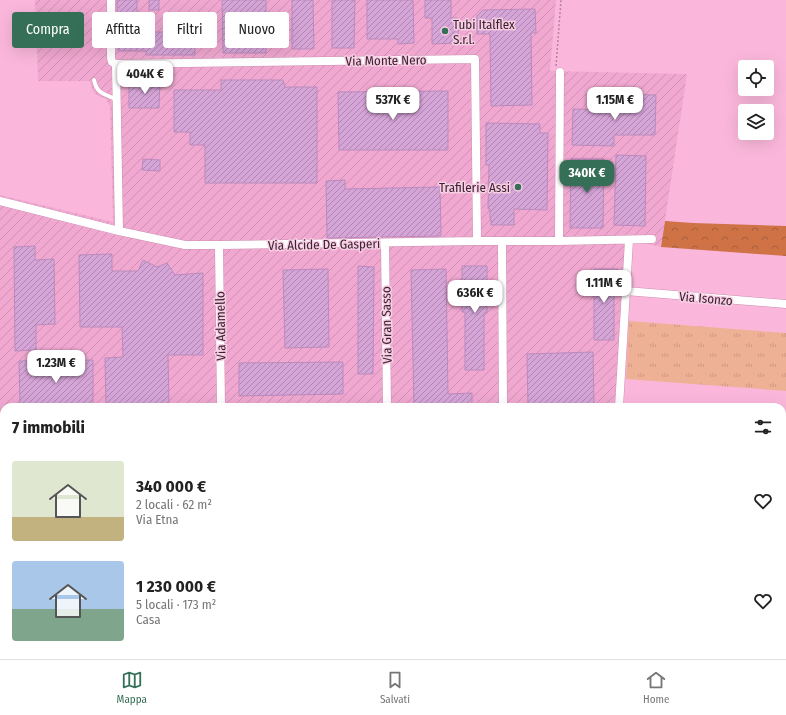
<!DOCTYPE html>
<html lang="it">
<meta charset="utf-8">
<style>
:root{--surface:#fff;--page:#f6f6f6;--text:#222;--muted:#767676;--line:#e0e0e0;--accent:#356f58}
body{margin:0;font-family:"Fira Sans Condensed",sans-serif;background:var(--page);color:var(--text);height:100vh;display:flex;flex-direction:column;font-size:15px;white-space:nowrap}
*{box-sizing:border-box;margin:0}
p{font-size:13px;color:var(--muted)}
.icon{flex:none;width:22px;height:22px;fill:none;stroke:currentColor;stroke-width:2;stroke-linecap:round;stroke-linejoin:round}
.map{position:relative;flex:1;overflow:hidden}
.drawer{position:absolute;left:0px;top:403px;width:786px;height:256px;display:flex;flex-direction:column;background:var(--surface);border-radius:12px 12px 0 0;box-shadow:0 4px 16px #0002}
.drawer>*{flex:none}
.guide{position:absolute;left:12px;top:12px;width:400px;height:36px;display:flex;gap:8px}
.tools{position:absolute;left:738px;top:60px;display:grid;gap:8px}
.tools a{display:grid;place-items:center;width:36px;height:36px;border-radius:4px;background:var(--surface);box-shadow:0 4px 16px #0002;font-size:20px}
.price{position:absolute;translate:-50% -34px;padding:0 9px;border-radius:8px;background:#fff;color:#222;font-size:13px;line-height:26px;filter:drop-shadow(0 1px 2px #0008)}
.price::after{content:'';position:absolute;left:50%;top:24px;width:12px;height:9px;margin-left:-6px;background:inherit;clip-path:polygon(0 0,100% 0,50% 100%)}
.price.active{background:var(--accent);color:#fff}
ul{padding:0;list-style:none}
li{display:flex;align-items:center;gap:12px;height:100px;padding:0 12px}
li span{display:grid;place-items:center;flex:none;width:112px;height:80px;border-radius:4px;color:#555}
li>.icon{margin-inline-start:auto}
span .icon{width:48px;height:48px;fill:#fffc;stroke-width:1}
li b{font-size:17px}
h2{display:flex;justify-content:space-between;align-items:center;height:48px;padding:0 12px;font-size:17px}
.chip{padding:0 14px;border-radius:4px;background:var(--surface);box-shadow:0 4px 16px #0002;font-size:14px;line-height:36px}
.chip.active{background:var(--accent);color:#fff}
.dock{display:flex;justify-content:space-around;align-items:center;height:56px;border-top:1px solid var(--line);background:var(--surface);font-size:11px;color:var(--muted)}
.dock a{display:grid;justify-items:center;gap:2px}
.dock .active{color:var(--accent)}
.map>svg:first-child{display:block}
</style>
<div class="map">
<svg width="786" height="659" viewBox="0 0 786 659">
<defs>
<pattern id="industrial-furrows" width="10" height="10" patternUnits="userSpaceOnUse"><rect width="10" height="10" fill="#f0a8d0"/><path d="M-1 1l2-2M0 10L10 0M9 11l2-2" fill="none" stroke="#cf90b3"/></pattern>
<pattern id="grass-tufts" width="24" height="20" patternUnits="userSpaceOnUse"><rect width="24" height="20" fill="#efb195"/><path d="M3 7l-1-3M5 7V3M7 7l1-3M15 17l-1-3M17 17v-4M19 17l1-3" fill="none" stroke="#ce9881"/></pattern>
<pattern id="forest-crowns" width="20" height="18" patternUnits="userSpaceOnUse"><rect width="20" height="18" fill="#cf7347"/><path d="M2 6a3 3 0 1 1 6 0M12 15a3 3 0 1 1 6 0" fill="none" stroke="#a95e3c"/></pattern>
<pattern id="building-hatch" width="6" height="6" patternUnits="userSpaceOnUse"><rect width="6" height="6" fill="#d6a5d8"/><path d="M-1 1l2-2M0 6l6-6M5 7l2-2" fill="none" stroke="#af86b0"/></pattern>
</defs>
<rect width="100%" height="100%" fill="#fab7db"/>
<path fill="url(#industrial-furrows)" d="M35 0H556L550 71 687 74 661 247 630 240 619 407H4V570H0V195L113 222 110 106 105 98 100 97 94 93 91 87 90 81H38Z"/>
<path fill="url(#grass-tufts)" d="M629 321 786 333V391L626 379Z"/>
<path fill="url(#forest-crowns)" d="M665 221 693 223 786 226V256L661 247Z"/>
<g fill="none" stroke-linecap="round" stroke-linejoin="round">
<path stroke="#2089ac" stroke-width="7" d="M0 562 4 563
M782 650 786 651"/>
</g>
<path fill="url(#building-hatch)" stroke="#bb8abc" d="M117 0H137V32H195V55H146V51H118Z
M149 0H159V10H149Z
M222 0H266V53H223Z
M292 0H313L314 49H292Z
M332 0H355L354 48H332Z
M367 0H413L414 43 398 44V39H367Z
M425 0H451V18H458V43L432 44V18H425Z
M535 9 536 33H531L532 105 491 106 490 34H477V16L483 10Z
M147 79 160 80 159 108H129V86H146Z
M221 80H283L285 87H317V183H205V145H190V132H174V90H221Z
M448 91V150H339L338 92Z
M614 94 656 95 655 135H614V146L572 145 573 109 614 110Z
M486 123 540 124V133H548L547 210 514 209V225H491V219H490V209H488L489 165H486Z
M616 155 646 156 645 226 614 225Z
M143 159 160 160V171L142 170Z
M571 159H604L603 228H570Z
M345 180V189L440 187 441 236 327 238 326 181Z
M35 246V260L54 259 55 324 36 325V350L15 351 14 247Z
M112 254V271H138L143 260 157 267 167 263 175 275 203 273V355H168L169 407H106L105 358 123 357 122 327H80L79 255Z
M358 266 374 267 373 374H358Z
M462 266H487V313H484V370H465V312H462Z
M328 269 329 347 285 348 283 270Z
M446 269 448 394 472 393V407H414L411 270Z
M594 269H618V279H614V340H594Z
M593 352 594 407H528L527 354Z
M93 360V407H20L19 361Z
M343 362V394L239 396V363Z"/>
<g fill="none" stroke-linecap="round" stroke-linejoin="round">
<defs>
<path id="service" d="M94 80C97 94 104 94 116 99"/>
<path id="minor" d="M111 0V58L112 62 116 64
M0 201 119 231 185 245H219L477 241H559L652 239
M119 231 116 64 475 59 477 241
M559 241 560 72
M502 242 503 407
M385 243 387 407
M219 245 221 407
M626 291 786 304
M619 407 629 240
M0 550 4 551
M0 571 4 572
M724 655 770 659"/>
</defs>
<use href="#service" stroke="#ce8eb1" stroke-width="5"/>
<use href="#minor" stroke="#ce8eb1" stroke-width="9"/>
<path stroke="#b5819d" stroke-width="1.5" stroke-dasharray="2 2" stroke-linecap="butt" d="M556 66 561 0
M777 655 786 656
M116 659 117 655
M289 659 290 655
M469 659V655"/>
<use href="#service" stroke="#fff" stroke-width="4"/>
<use href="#minor" stroke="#fff" stroke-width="8"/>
</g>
<g fill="#356f58" stroke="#f7cee3" stroke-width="1.5">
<circle cx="445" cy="31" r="4"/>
<circle cx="518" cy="187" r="4"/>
</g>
<g text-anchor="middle" stroke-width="3" stroke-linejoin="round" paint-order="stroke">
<g font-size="13" fill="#3c2331" stroke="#f7cee3" text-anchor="start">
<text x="453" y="29">Tubi Italflex<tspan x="453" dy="15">S.r.l.</tspan></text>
<text x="510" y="192" text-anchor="end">Trafilerie Assi</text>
</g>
<g font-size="13" fill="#3c2331" stroke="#f7cee3">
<text transform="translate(386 60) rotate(-1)" y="5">Via Monte Nero</text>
<text transform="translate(324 244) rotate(-1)" y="5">Via Alcide De Gasperi</text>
<text transform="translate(706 298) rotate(5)" y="5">Via Isonzo</text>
<text transform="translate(386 325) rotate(-91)" y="5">Via Gran Sasso</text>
<text transform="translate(220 326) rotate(-91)" y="5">Via Adamello</text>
</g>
</g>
</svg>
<div class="tools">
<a><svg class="icon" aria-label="locate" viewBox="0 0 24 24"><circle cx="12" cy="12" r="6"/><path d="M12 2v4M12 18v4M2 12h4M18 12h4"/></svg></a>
<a><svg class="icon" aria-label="layers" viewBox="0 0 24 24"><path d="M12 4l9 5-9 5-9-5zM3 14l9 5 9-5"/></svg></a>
</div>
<b class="price" style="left:145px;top:95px">404K €</b>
<b class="price" style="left:393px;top:121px">537K €</b>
<b class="price" style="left:615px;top:121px">1.15M €</b>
<b class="price active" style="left:587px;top:194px">340K €</b>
<b class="price" style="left:604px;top:304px">1.11M €</b>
<b class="price" style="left:475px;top:314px">636K €</b>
<b class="price" style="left:56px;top:384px">1.23M €</b>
<div class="guide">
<a class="chip active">Compra</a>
<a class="chip">Affitta</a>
<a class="chip">Filtri</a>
<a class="chip">Nuovo</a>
</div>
<section class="drawer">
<h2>7 immobili<svg class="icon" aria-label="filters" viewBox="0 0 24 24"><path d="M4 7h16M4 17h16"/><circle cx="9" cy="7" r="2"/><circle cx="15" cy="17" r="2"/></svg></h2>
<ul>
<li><span style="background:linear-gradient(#dfe7d0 70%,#c2b280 0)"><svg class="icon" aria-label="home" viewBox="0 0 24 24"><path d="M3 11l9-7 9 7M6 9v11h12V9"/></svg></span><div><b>340 000 €</b><p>2 locali · 62 m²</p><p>Via Etna</p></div><svg class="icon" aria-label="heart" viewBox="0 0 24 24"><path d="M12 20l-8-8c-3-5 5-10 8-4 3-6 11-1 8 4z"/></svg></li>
<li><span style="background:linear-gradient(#a9c7e8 60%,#7fa58c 0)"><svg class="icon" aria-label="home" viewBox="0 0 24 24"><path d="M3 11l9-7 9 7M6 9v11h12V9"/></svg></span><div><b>1 230 000 €</b><p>5 locali · 173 m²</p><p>Casa</p></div><svg class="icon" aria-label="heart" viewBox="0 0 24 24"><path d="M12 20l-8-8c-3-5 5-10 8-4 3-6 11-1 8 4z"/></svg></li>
</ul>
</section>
</div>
<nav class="dock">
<a class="active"><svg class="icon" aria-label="map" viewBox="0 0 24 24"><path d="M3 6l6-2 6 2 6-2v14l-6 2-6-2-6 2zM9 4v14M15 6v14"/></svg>Mappa</a>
<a><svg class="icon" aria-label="saved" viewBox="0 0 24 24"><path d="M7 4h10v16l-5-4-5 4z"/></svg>Salvati</a>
<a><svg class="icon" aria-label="home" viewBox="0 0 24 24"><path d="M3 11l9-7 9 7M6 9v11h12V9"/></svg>Home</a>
</nav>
